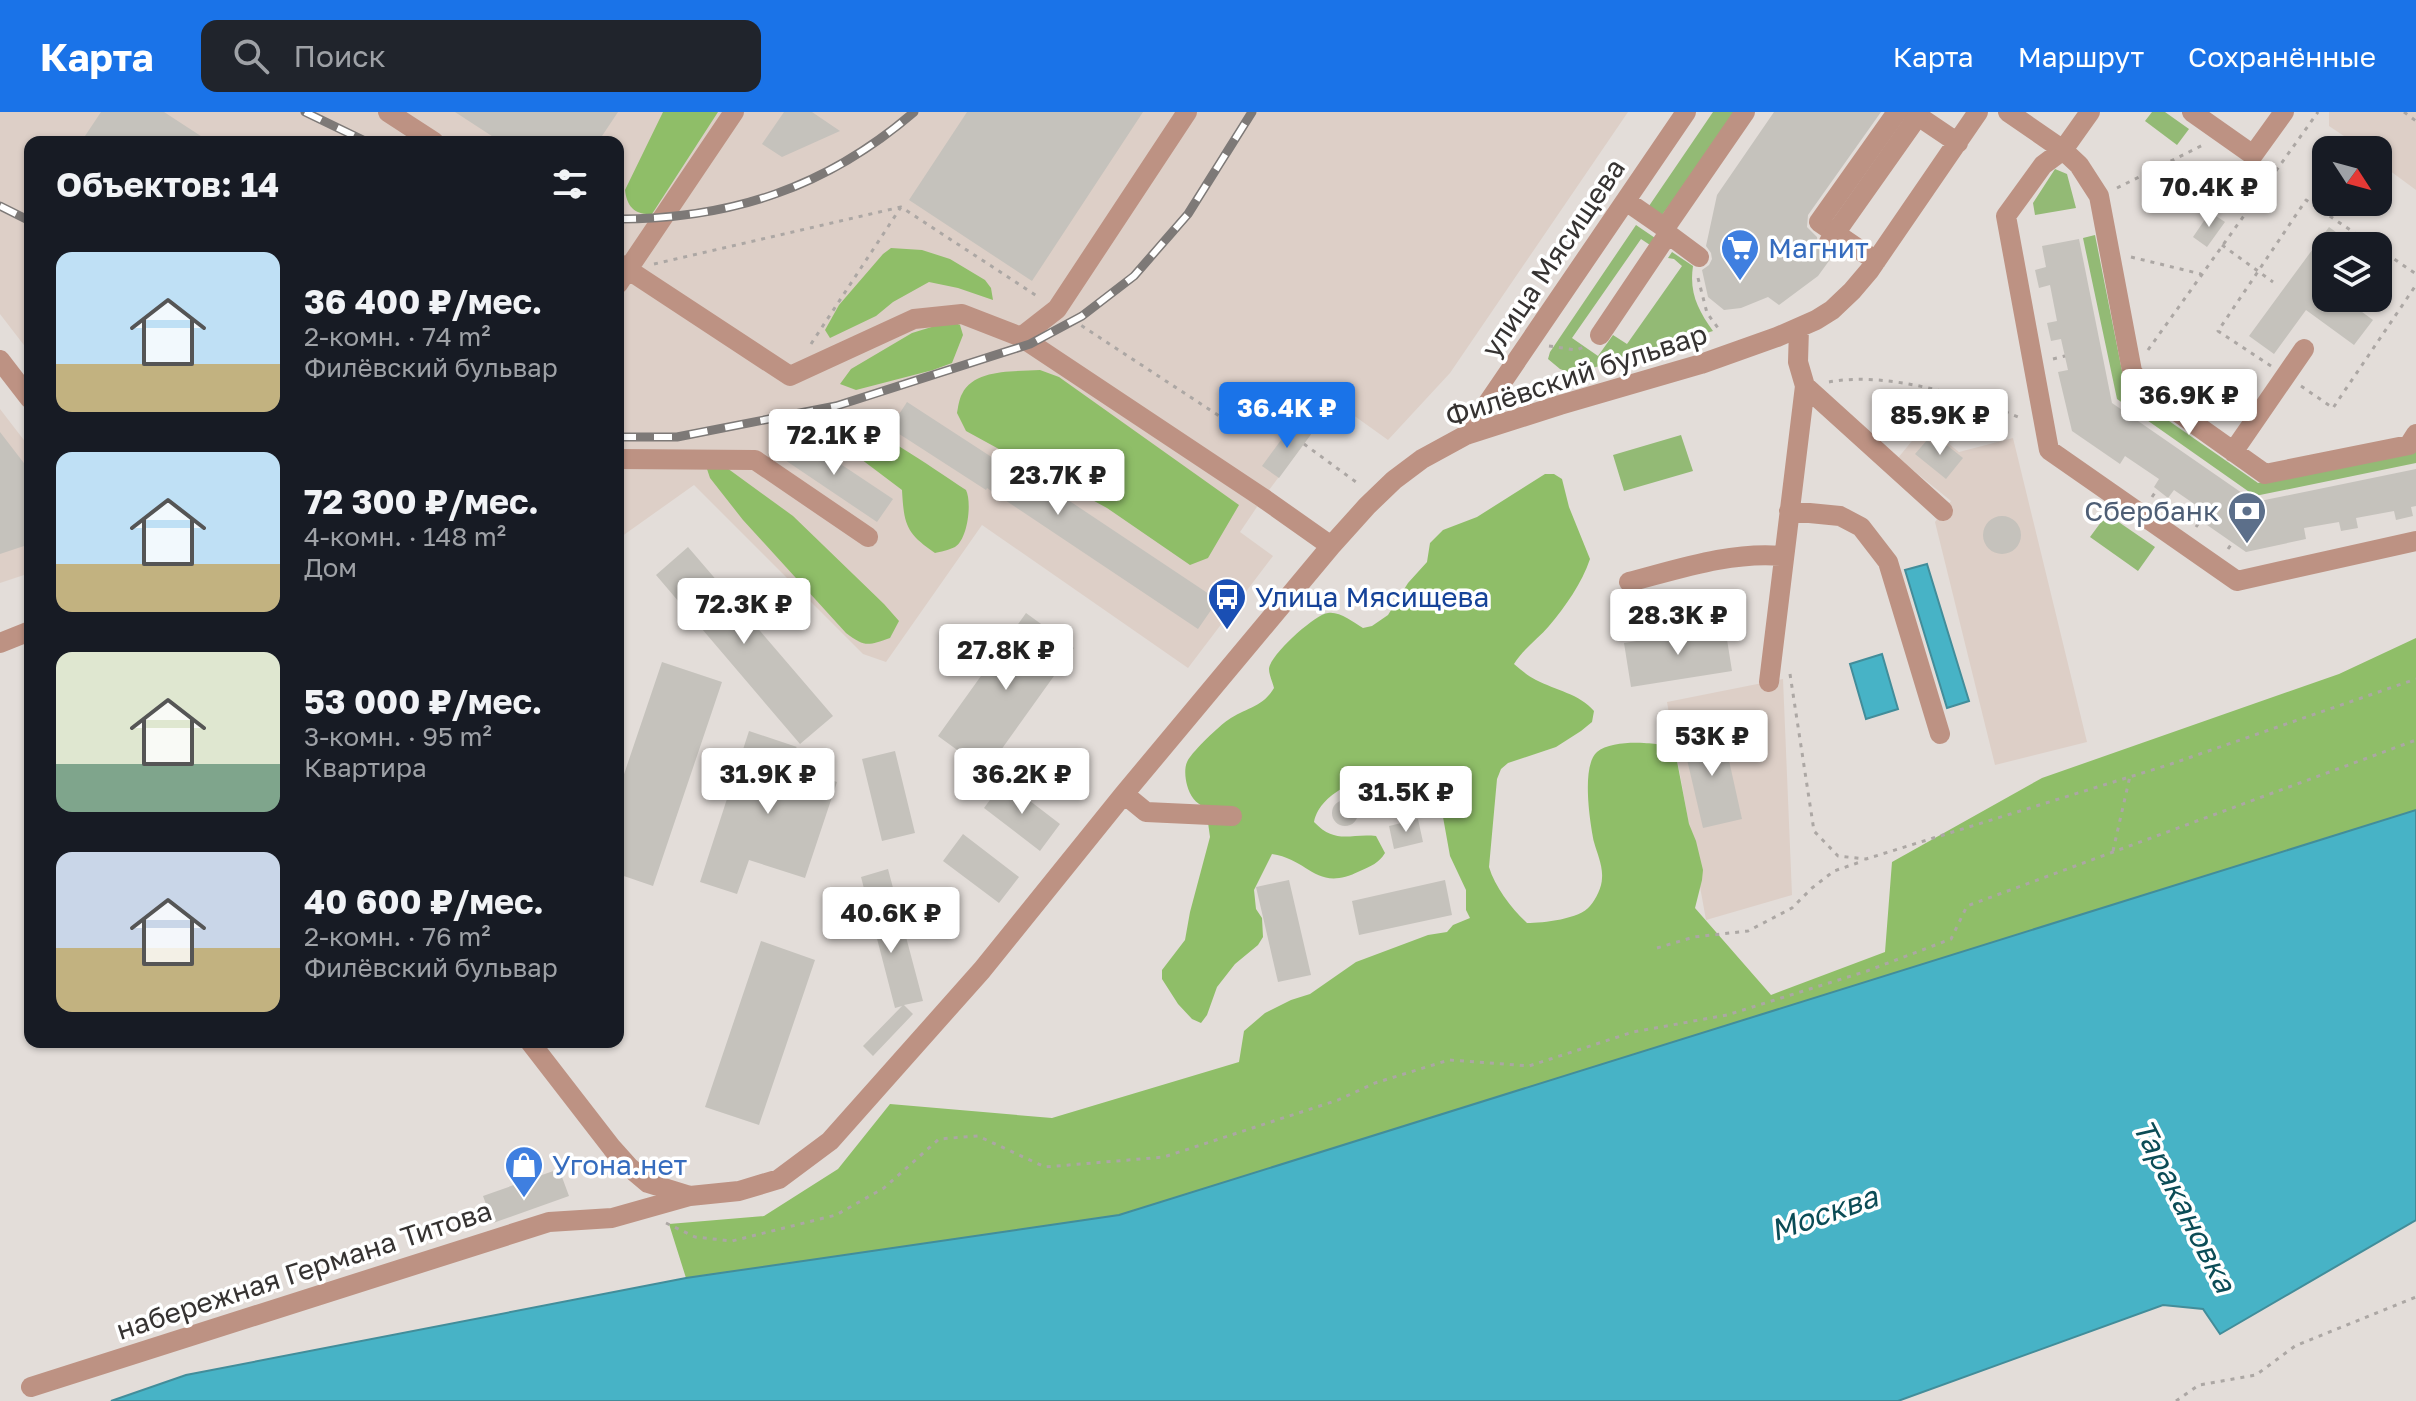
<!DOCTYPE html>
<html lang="ru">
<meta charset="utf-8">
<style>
:root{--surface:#171b24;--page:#20242c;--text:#f1f3f6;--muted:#9ea1a6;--accent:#1a73e8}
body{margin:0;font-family:"Golos Text",sans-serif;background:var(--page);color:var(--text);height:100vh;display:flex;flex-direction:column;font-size:30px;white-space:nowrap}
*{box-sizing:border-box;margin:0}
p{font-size:26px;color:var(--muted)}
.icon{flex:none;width:44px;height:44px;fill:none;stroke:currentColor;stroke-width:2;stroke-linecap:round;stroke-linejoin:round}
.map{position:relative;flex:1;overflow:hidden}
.side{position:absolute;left:24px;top:24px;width:600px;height:912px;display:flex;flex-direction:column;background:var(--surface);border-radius:16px;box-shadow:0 2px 6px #0004}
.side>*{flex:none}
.needle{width:52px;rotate:126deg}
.controls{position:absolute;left:2312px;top:24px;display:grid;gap:16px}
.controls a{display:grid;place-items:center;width:80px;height:80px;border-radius:16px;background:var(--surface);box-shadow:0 2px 6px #0004;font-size:40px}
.price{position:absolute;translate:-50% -68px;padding:0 18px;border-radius:8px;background:#fff;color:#222;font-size:26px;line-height:52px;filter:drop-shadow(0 2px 4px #0008)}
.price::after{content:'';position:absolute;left:50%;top:48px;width:24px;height:18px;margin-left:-12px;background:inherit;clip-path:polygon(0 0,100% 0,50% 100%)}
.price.on{background:var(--accent);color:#fff}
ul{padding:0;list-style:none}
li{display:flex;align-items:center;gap:24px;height:200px;padding:0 32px}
li span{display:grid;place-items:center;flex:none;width:224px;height:160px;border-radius:16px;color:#555}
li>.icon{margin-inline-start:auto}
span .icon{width:96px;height:96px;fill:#fffc;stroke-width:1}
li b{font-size:34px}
h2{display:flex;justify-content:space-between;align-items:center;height:96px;padding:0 32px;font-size:34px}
header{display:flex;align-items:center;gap:48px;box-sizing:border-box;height:112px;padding:0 40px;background:var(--accent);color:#fff}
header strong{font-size:38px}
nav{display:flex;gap:44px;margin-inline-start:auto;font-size:28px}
.search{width:560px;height:72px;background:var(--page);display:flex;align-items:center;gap:20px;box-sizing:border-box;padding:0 28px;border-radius:16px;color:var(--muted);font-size:30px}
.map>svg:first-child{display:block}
</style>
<header>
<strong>Карта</strong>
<div class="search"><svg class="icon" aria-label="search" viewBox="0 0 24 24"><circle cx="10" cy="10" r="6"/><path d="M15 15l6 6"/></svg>Поиск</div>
<nav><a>Карта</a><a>Маршрут</a><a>Сохранённые</a></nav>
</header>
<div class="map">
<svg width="2416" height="1289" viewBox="0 0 2416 1289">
<rect width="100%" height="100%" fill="#e3ddd9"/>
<path fill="#ddcfc7" d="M0 0H1628L1450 261 1388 328 1335 290 1263 386 1240 420 1273 444 1188 556 982 413 886 550 863 542 694 373 618 427V30H30V241L0 202Z
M2329 0H2416V78L2378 50V38H2365L2329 14Z
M0 297 30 336V461L0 471Z
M1925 313 1959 340 2013 326 2087 630 1995 653 1935 410 1951 389 1898 346Z
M1783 567 1792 783 1706 808 1667 590Z"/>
<path fill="#93ba75" d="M1713 0H1739L1662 103 1649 94Z
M2152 0H2165L2189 17 2177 33 2145 9Z
M2055 57 2067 62 2076 96 2035 103 2033 91Z
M1636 113 1658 128 1653 135 1641 127 1572 226 1598 244 1613 223 1627 232 1682 154 1674 147 1668 146 1672 140 1693 154C1689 181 1698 198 1713 219L1573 262 1560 257 1548 247 1550 240Z
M2095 123 2126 279 2258 371 2416 338V351L2255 384 2117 287 2083 126Z
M1681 323 1693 359 1624 379 1613 343Z
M2107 402 2155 435 2138 459 2090 425Z"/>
<path fill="#8fbe68" d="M663 0H718L652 102C635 103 627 95 625 78Z
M891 136 922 138 950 147 985 168 991 176 993 188 958 176 929 170 893 190 876 204 830 226 825 218 839 193 883 142Z
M951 209 960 213 963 223 952 251 933 258 856 278 840 272 851 257 912 221Z
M1040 258 1059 265 1239 393 1208 446 1190 453 1107 396 966 319 957 301C958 296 959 287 962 282 975 256 1015 260 1040 258Z
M834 306C879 316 926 352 966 378 972 390 968 427 955 435 949 438 940 440 935 441 906 421 904 413 902 378L849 338 822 325 816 316Z
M727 356 793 404 884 492 899 509 890 526C867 534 865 535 846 521L743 408 710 366 707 357Z
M1545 362H1554L1562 367 1569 395 1590 447C1582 471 1565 495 1549 514 1538 527 1523 537 1514 552 1521 558 1528 564 1536 568 1555 578 1580 582 1594 599L1592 610 1581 619 1556 635 1508 651 1501 657 1497 667 1489 755C1495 775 1511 796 1527 811 1543 811 1580 807 1590 794 1596 787 1602 775 1602 766 1603 754 1597 741 1594 730 1590 711 1581 654 1597 640 1607 631 1631 630 1644 631 1658 632 1668 632 1676 644L1689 712 1696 729 1703 758 1702 768 1695 796 1771 883 1885 840 1892 750 2042 666 2339 562 2416 526V698L1119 1103 686 1166 669 1112 764 1104 838 1057 890 992 1052 1006 1239 950 1244 919 1265 901 1291 888 1310 882 1356 850 1428 823 1447 820 1453 813 1470 806 1466 798V778L1450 744 1443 705 1439 697C1423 689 1410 697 1394 696 1376 695 1360 683 1345 675 1331 682 1317 694 1314 710 1336 733 1350 721 1376 724L1385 741C1379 751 1371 754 1360 759 1316 781 1311 748 1272 742L1254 778 1256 797 1262 806 1263 825 1258 833 1235 852 1217 875 1207 903 1201 911 1192 907 1178 892 1162 867V858L1185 828 1190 800 1210 725 1206 696C1195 691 1190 684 1187 673 1185 665 1184 655 1188 648 1194 638 1219 614 1228 608 1245 596 1263 595 1274 576 1273 571 1269 563 1269 557 1269 544 1315 502 1328 501 1339 499 1353 510 1363 516L1372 514 1388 503 1408 471 1427 450 1430 431 1443 418 1477 405Z"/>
<path fill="#47b3c6" stroke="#428d9a" stroke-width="2" d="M1927 452 1969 589 1947 596 1905 458Z
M1882 542 1898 597 1866 607 1850 552Z
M2416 698V1108L2220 1222 2203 1197 2163 1193 1898 1289H111L186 1263 686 1166 1119 1103Z"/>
<path fill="#c5c2bc" d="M101 0H164L210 30H81Z
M455 0H618L598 30H501Z
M784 0H812L840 19 782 45 762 32Z
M967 0H1143L1032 169 909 88Z
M1774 0H1881L1808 103 1807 115 1817 125 1818 136 1827 143 1834 142 1818 164 1779 193 1768 185 1741 196 1724 198 1708 185 1702 158 1709 153 1712 147 1711 141 1706 134 1717 83Z
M2210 100 2225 110 2207 135 2193 125Z
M2329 115 2355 134H2326V186H2343L2373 208 2354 233 2306 198 2274 242 2249 224Z
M2079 127 2112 291 2255 390 2416 357V394L2411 395 2413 404 2396 408 2394 399 2356 406 2358 416 2341 419 2339 410 2304 416 2306 427 2246 440 2197 406 2203 398 2174 378 2168 386 2154 375 2159 367 2125 344 2120 352 2072 319 2058 260 2068 258 2061 227 2051 229 2047 211 2057 209 2050 173 2039 176 2035 158 2046 155 2042 134Z
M907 290 1010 357 1014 352 1218 488 1198 517 987 376 986 378 890 316Z
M1295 309 1312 321 1279 366 1262 354Z
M791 319 893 387 877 410 776 342Z
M0 320 30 359V432L0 442Z
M1938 326 1963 346 1946 367 1915 342 1927 328 1933 333Z
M1983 423a19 19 0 1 1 38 0a19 19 0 1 1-38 0Z
M688 435 833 604 800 632 656 463Z
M1026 501 1074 536 986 659 938 624Z
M1725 515 1732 559 1631 575 1624 531Z
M662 550 722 570 653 774 618 762V680Z
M1722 617 1742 707 1703 716 1682 626Z
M749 619 797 635 778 651 837 670 805 766 749 748 737 782 700 770Z
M895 639 915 721 882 729 862 647Z
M1004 669 1060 712 1040 739 984 696Z
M1332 701a13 13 0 1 1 26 0a13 13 0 1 1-26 0Z
M1418 707 1423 730 1394 737 1389 714Z
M963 722 1019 765 999 791 943 749Z
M888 757 923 889 904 893 913 902 873 944 863 934 902 894 895 896 861 765Z
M1289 768 1311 863 1278 870 1256 775Z
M1445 768 1452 803 1359 823 1352 789Z
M761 829 815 848 759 1013 705 995Z
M559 1057 569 1084 493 1111 483 1084Z"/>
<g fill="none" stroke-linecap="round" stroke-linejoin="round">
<path stroke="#aca7a4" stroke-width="3" stroke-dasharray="4 6" stroke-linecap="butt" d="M2404 0 2416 9
M2117 76 2203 33
M2222 133 2273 170
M2378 136 2416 162
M2131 145 2201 162
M654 152 901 95 1040 186
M1698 166 1707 201 1721 220
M1073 208 1242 319 1281 316 1287 320
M811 232 901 95
M1549 234 1576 238 1584 235
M2148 238 2318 0
M2053 247 2065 244
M2271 254 2218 219 2306 88 2374 134
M1829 270C1887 259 1969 284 2023 307
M2301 274 2333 296 2416 173
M1304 332 1356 370
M2152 385 2157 378
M2196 415 2201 408
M2228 437 2233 430
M1790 562 1814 719 1838 744 1866 747 2168 653 2416 567
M2113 739 2130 664
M1657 836 1694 825 1748 819 1792 796 1812 776 1834 759 1863 749
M666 1111 695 1125 732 1129 836 1103 884 1076 939 1027 978 1024 1045 1055 1164 1045 1338 988 1375 971 1449 948 1529 954 1633 920 1727 903 1867 859 1951 827 1967 794 2416 628
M2176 1289 2199 1273 2256 1263 2295 1234 2416 1185"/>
<path stroke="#bd9283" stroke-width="20" d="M388 0 434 30
M1912 0 1958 31
M2008 0 2063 38 2079 53 2099 84 2132 259 2141 274 2265 362 2409 333 2416 322
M2090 0 2063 38 2043 53 2006 104 2049 338 2237 469 2416 429
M2192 0 2253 43 2284 0
M1626 89 1665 116 1745 0
M1665 116 1668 122 1699 145
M1876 149 1819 110 1897 0
M618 151 790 264 914 207 962 202 1021 225 1263 386 1331 434
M618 172 734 0
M1600 223 1668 122
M1021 225 1057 197 1187 0
M0 248 30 287
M1805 274 1943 399
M1466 323 1686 0
M2233 340 2304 237
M618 347 755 348 868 425
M1789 399 1840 404 1861 415 1888 450 1940 622
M1629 470C1679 457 1732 439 1783 444
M0 531 30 519
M1769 570 1805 274 1798 250 1799 216
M1124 682 1146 700 1232 704
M530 930 612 1036 629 1055 648 1071 690 1084
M31 1275 549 1110 612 1106 690 1084 739 1079 779 1067 830 1029 982 858 1124 682 1331 434 1367 394 1394 368 1422 347 1466 323 1560 293 1701 252 1777 225 1816 208 1832 198 1852 179 1869 159 1978 0"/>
<defs>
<path id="rail" d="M305 0 367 30
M0 94 30 109
M618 107C732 107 827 75 914 0
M618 325H677L836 294 1030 232 1082 204 1134 164 1188 102 1252 0"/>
</defs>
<use href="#rail" stroke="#7d7977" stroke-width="9"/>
<use href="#rail" stroke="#fff" stroke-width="6" stroke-dasharray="18" stroke-linecap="butt"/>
<path stroke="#bd9283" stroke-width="20" d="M1829 130 1918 4"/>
</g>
<defs>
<symbol id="supermarket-pin" viewBox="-11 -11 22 30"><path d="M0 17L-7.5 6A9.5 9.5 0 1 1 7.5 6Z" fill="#3f7fe0" stroke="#fff"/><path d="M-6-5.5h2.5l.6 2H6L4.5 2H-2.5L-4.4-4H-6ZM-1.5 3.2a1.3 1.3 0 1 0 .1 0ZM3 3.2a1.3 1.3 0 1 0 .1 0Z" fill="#fff"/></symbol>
<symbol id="bank-pin" viewBox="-11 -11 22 30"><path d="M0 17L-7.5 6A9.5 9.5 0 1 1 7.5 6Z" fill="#5c6f8a" stroke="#fff"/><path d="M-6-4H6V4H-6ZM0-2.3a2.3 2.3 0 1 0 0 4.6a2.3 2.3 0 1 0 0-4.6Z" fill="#fff"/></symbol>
<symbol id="bus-pin" viewBox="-11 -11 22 30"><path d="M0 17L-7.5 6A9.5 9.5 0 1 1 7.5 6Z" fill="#1a4fb4" stroke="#fff"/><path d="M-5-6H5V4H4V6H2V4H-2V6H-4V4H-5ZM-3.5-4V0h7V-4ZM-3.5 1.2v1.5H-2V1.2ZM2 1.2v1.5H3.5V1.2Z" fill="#fff"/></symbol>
<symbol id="shop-pin" viewBox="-11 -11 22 30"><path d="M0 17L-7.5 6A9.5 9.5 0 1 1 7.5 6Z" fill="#3f7fe0" stroke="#fff"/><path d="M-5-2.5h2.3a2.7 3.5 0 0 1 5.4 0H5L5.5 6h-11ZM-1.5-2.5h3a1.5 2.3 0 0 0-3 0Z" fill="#fff"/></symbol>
</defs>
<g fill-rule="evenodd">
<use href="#supermarket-pin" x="1718" y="114" width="44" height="60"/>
<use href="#bank-pin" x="2225" y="377" width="44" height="60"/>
<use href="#bus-pin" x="1205" y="463" width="44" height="60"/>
<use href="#shop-pin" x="502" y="1031" width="44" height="60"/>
</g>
<g text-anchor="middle" stroke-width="7" stroke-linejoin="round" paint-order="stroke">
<g font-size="28" fill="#366cbe" stroke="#fff" text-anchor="start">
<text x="1768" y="146">Магнит</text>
<text x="552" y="1063">Угона.нет</text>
</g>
<g font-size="28" fill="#363332" stroke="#fff">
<text transform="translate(1553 146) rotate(-56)" y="10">улица Мясищева</text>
<text transform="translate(1576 263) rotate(-18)" y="10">Филёвский бульвар</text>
<text transform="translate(304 1158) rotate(-18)" y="10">набережная Германа Титова</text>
</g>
<g font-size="28" fill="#4e5e75" stroke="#fff" text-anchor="end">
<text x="2219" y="409">Сбербанк</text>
</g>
<g font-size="28" fill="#164399" stroke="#fff" text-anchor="start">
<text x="1255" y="495">Улица Мясищева</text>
</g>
<g font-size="30" font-style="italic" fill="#0b4c56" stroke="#fff">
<text transform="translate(2184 1094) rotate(63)" y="10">Таракановка</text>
<text transform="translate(1824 1102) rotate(-19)" y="10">Москва</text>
</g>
</g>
</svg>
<div class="controls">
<a><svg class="needle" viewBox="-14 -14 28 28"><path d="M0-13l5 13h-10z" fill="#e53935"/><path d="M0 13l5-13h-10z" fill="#9ea1a6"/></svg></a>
<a><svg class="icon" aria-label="layers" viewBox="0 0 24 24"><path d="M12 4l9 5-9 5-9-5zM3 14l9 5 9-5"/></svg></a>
</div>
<b class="price" style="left:2209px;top:117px">70.4K ₽</b>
<b class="price" style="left:2189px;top:325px">36.9K ₽</b>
<b class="price on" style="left:1287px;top:338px">36.4K ₽</b>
<b class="price" style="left:1940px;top:345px">85.9K ₽</b>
<b class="price" style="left:834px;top:365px">72.1K ₽</b>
<b class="price" style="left:1058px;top:405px">23.7K ₽</b>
<b class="price" style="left:744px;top:534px">72.3K ₽</b>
<b class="price" style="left:1678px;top:545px">28.3K ₽</b>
<b class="price" style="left:1006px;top:580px">27.8K ₽</b>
<b class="price" style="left:1712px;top:666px">53K ₽</b>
<b class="price" style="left:768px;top:704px">31.9K ₽</b>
<b class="price" style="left:1022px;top:704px">36.2K ₽</b>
<b class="price" style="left:1406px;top:722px">31.5K ₽</b>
<b class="price" style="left:891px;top:843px">40.6K ₽</b>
<section class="side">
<h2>Объектов: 14<svg class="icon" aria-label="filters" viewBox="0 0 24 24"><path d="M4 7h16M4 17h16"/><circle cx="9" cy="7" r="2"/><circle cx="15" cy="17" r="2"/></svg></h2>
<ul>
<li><span style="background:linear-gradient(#bfe0f5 70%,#c2b280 0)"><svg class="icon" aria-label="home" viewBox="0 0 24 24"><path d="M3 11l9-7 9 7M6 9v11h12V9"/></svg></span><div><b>36 400 ₽/мес.</b><p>2-комн. · 74 m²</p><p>Филёвский бульвар</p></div></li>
<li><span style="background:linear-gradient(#bfe0f5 70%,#c2b280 0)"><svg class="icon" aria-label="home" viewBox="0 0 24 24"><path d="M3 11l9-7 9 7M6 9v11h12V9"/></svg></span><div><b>72 300 ₽/мес.</b><p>4-комн. · 148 m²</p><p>Дом</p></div></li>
<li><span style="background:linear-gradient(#dfe7d0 70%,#7fa58c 0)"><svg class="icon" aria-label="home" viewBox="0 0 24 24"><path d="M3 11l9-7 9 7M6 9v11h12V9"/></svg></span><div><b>53 000 ₽/мес.</b><p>3-комн. · 95 m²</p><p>Квартира</p></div></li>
<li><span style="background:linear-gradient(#c9d6e8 60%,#c2b280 0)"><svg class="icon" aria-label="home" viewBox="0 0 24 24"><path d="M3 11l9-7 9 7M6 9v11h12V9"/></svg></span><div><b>40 600 ₽/мес.</b><p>2-комн. · 76 m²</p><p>Филёвский бульвар</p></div></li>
</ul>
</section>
</div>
